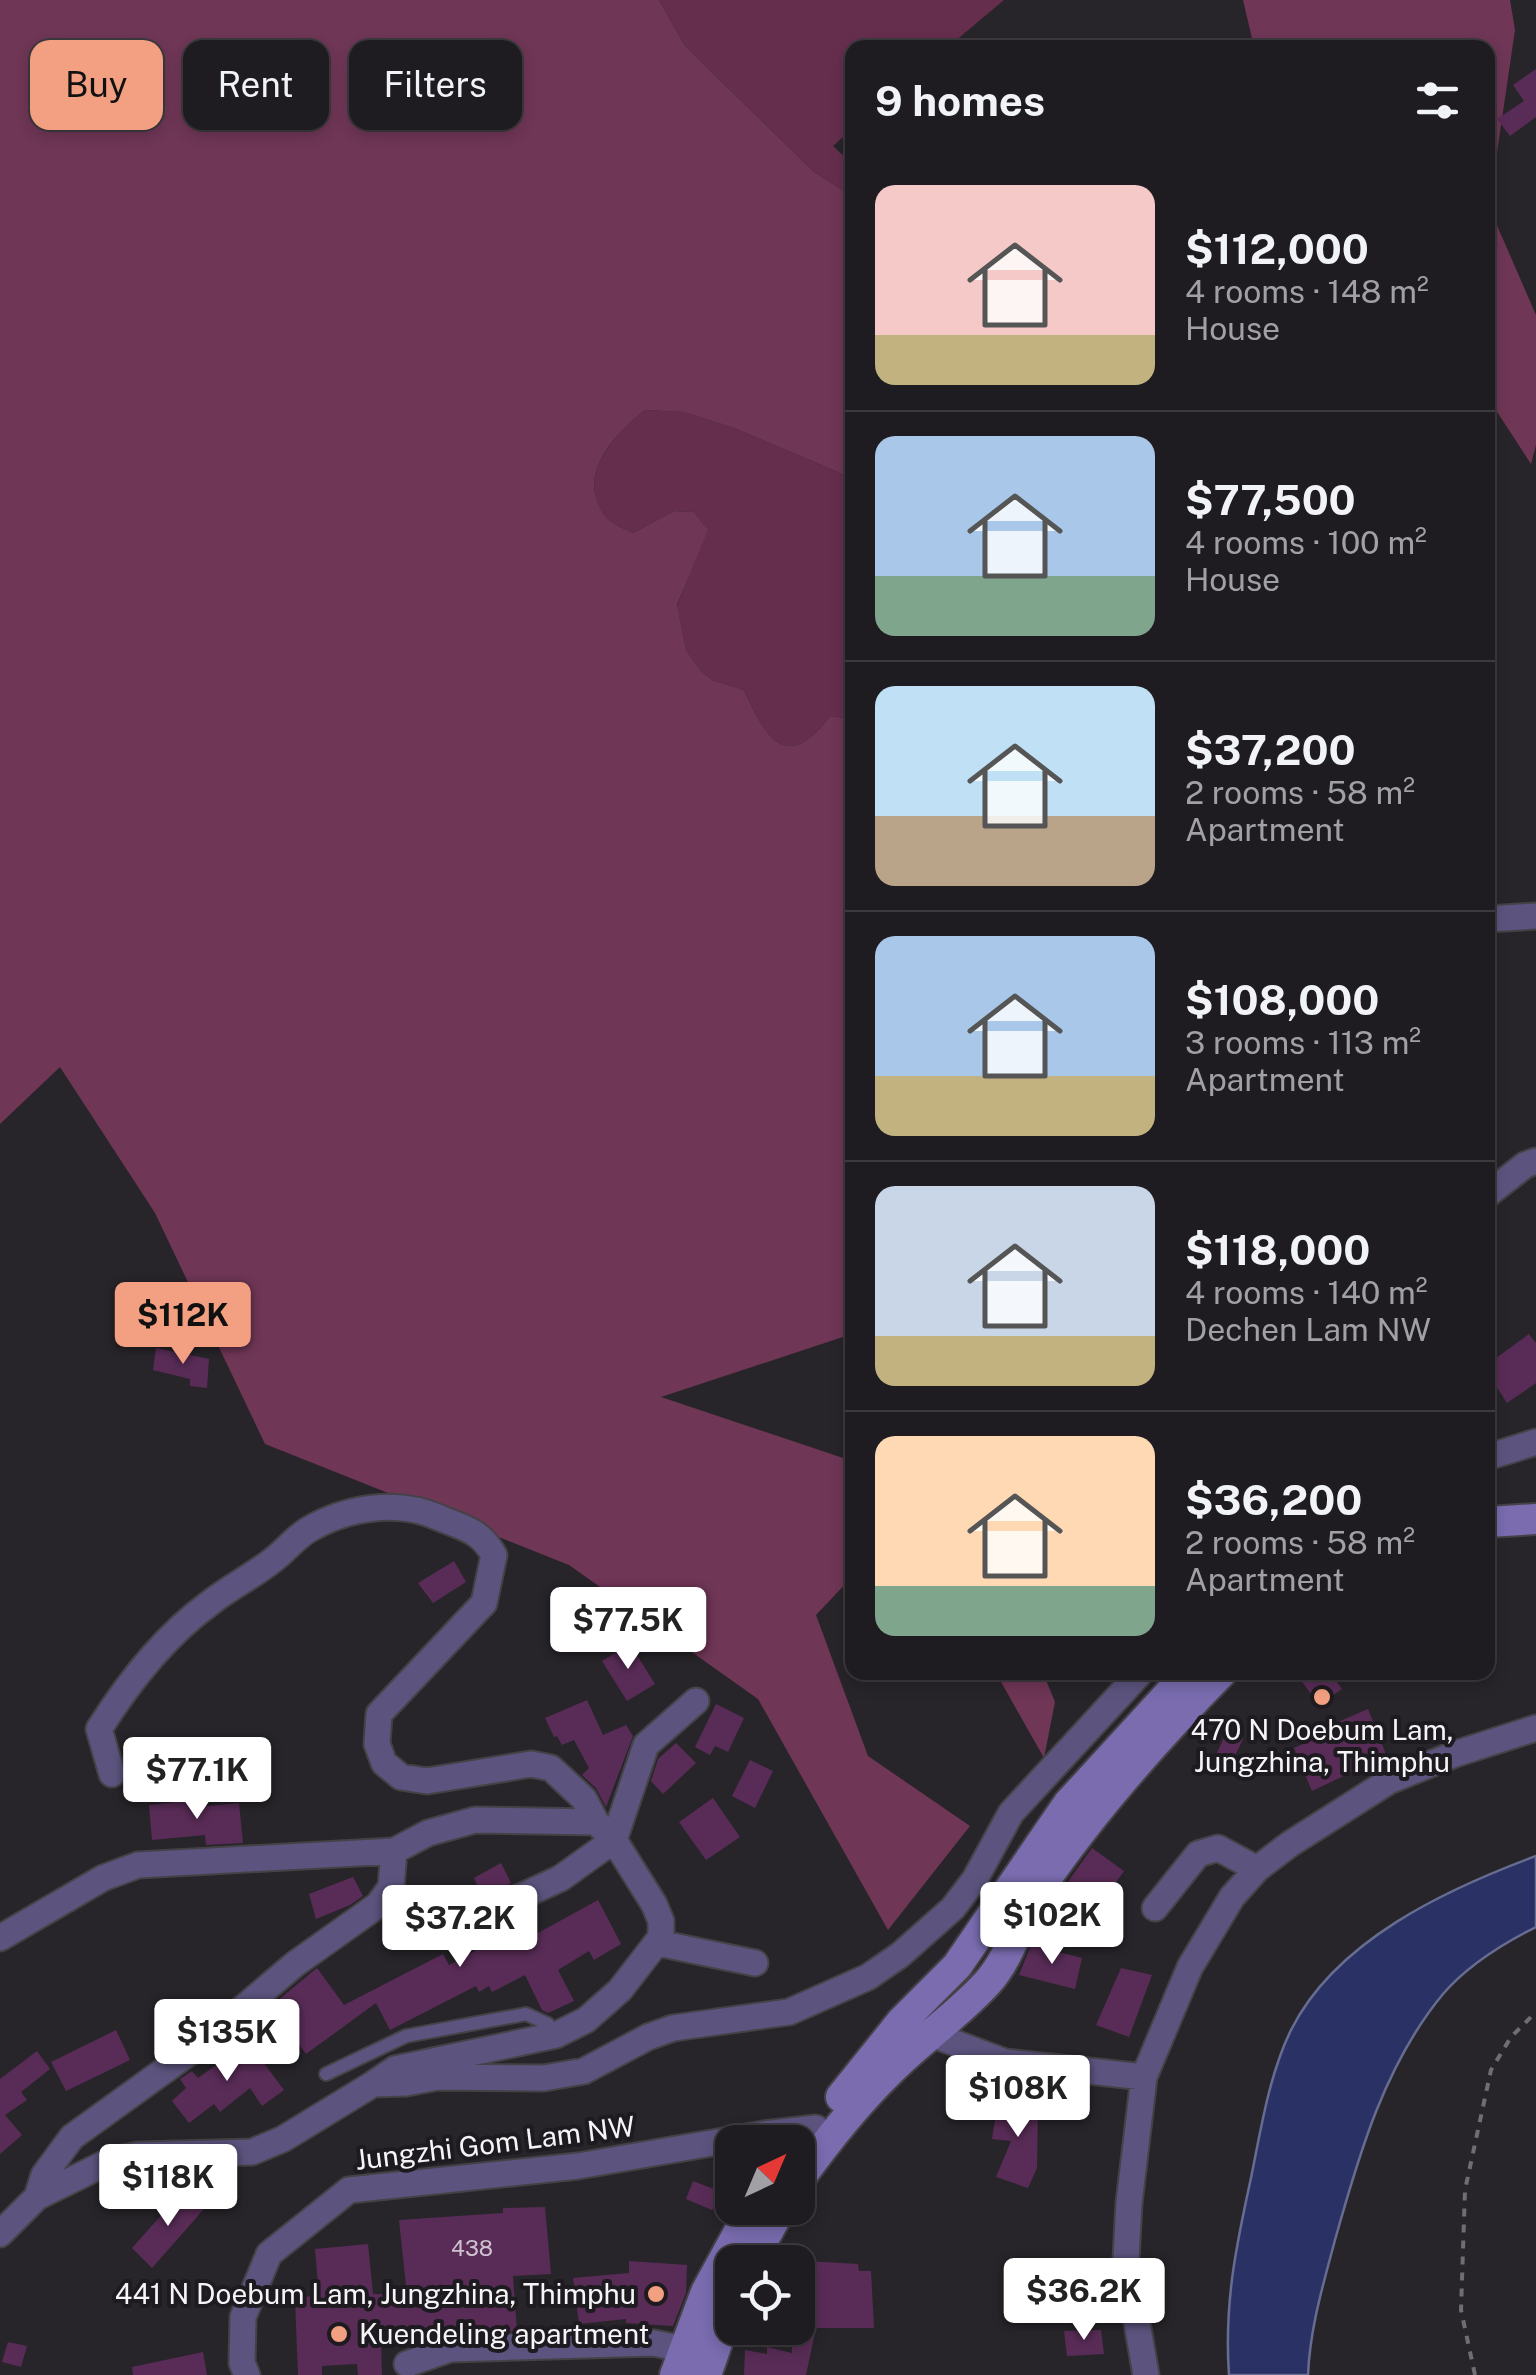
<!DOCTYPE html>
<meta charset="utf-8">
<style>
:root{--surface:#1e1c20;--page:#2b292d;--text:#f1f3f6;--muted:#a1a1a5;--line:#3c3a3e;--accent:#f2a081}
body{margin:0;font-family:"Public Sans",sans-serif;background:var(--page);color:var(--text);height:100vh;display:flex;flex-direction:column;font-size:38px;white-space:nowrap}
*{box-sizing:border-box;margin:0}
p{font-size:32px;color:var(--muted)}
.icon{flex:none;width:55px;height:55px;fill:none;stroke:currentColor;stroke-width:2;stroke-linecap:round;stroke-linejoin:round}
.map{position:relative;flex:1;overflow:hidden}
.panel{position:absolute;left:845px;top:40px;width:650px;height:1640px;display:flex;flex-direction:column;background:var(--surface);border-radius:20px;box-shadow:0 5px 15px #0003,0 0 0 2px var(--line)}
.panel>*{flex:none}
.top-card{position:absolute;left:30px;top:40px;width:665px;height:90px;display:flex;gap:20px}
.needle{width:65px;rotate:44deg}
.tools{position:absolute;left:715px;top:2125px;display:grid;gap:20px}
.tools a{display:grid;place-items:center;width:100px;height:100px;border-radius:20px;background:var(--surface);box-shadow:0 5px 15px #0003,0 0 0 2px var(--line);font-size:50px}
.price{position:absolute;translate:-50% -85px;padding:0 22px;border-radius:10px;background:#fff;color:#222;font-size:32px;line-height:65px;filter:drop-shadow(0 2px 5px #0008)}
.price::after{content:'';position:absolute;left:50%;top:60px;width:30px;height:22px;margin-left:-15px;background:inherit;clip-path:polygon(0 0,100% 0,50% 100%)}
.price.current{background:var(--accent);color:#111}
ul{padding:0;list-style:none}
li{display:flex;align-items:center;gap:30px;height:250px;padding:0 30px}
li+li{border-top:2px solid var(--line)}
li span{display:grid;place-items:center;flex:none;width:280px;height:200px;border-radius:20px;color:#555}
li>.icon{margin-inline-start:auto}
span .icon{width:120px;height:120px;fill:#fffc;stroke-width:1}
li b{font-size:42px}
h2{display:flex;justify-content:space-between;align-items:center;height:120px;padding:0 30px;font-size:42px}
.tag{padding:0 35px;border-radius:20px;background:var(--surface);box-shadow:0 5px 15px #0003,0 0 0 2px var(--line);font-size:35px;line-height:90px}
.tag.current{background:var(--accent);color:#111}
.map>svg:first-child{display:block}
</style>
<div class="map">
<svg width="1536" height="2375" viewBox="0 0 1536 2375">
<rect width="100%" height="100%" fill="#28252a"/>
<path fill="#652e4d" d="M659 0H1004L948 47 852 48V129L833 146 852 164V196L814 172 685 46Z
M645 410 684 412 734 428 852 478V719L830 716C787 774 766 739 744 690L712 680 701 671 686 650 677 606 707 529 694 512 674 511 633 533C625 529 611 524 606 517 574 477 614 435 645 410Z"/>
<path fill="#6f3656" d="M0 0H659L685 46 814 172 852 196V478L734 428 684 412 645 410C614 435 574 476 606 517 611 524 625 529 633 533L674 511 694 512 708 530 677 605 686 650 701 671 712 680 744 690C766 739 787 774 830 716L852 719V1334L661 1397 852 1461V1577L816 1615 868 1756 970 1826 888 1930 758 1699 569 1565 265 1444 155 1213 60 1067 0 1124Z
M1243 0H1510L1515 30 1489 207 1536 315V445L1531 464 1488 398V48L1254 47Z
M996 1673H1043L1055 1702 1044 1758Z"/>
<path fill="#2a3265" stroke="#676c91" stroke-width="2.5" d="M1536 1856V1927C1502 1944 1468 1965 1443 1994 1385 2064 1359 2154 1335 2240 1323 2285 1310 2328 1308 2375H1229C1224 2304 1236 2246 1251 2178 1261 2129 1269 2075 1291 2030 1336 1940 1447 1889 1536 1856Z"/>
<path fill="#592c57" d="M1536 69V117L1510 136 1497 119 1524 101 1513 85Z
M1529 1334 1536 1343V1383L1507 1403 1488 1374V1364Z
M156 1348 209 1359 207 1388 190 1386V1379L153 1370Z
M454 1561 466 1582 433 1603 418 1583Z
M630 1644 655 1684 627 1701 602 1661Z
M1295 1672H1330L1342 1689 1319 1705Z
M587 1700 603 1735 626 1725 633 1736 606 1807 596 1788 582 1775 589 1768 574 1740 562 1745 557 1736 554 1737 545 1718Z
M716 1704 744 1718 728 1752 715 1746 710 1755 695 1747Z
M1368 1709 1387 1757 1357 1773 1356 1770 1312 1791 1294 1748 1337 1729 1333 1724Z
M1226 1733 1243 1739 1233 1760 1217 1753Z
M676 1743 696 1763 663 1794 651 1781 658 1759Z
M750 1760 773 1771 755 1808 732 1796Z
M713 1798 740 1837 706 1860 679 1822Z
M195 1800 196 1807 239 1803 243 1843 206 1845 205 1835 152 1840 149 1805Z
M1092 1848 1124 1871 1082 1930 1050 1907Z
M501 1863 511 1883 502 1891V1907L514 1915 528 1911 538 1933 598 1900 621 1944 594 1960 589 1951 558 1970 574 2001 548 2013 542 2010 525 1975 492 1992 489 1986 479 1992 476 1986 390 2030 376 2003 306 2054 271 2006 317 1968 344 2005 443 1954 449 1965 500 1937 474 1878Z
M353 1877 363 1896 350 1905 316 1919 309 1894Z
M1031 1945 1082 1958 1075 1989 1019 1975Z
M1121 1968 1152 1975 1129 2037 1096 2025Z
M116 2030 130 2060 66 2091 51 2062Z
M248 2042 284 2090 262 2106 250 2088 220 2112 214 2104 189 2123 172 2101 186 2088 180 2079 192 2071 198 2078Z
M37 2051 50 2069 21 2092 27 2100 5 2115 22 2135 0 2154V2079Z
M998 2101 1038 2102 1037 2168 1028 2188 996 2177 1011 2141 992 2139Z
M693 2181 724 2193 712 2210 686 2199Z
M183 2191 204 2209 152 2268 132 2248Z
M545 2207 551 2274 513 2276 517 2331 381 2339 382 2375H358L357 2364 322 2366V2375H298L295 2297 319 2296 315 2249 368 2244 373 2294 407 2295 399 2220 503 2213V2208Z
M629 2261 687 2265 686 2293 673 2326 626 2323V2319L579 2324 573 2278 629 2273Z
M806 2261 858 2264 859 2271H871L874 2328H816L806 2375H744L745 2350 767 2354V2347L792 2353V2328H798V2268L806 2267Z
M1101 2330 1104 2354 1067 2356 1064 2331Z
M8 2342 27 2346 21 2367 2 2362Z
M203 2352 207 2375H133L132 2367Z"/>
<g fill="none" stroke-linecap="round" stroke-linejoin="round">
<defs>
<path id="lane" d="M326 2074 406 2036 526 2014 548 2024 556 2035"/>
<path id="street" d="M1488 919 1536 916
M1488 1194 1525 1165 1536 1161
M1488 1457 1536 1442
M112 1774 99 1729C128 1683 166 1635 210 1603 230 1587 253 1576 273 1560 285 1551 295 1538 308 1530 347 1507 398 1499 440 1518 464 1528 480 1530 494 1555L484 1603 379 1714 377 1744 384 1763 401 1777 427 1781 531 1764 551 1768 584 1799 596 1822 614 1840 654 1904 661 1921V1937L620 1990 586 2020 556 2035 395 2069 373 2084
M394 1851 428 1833 475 1820 596 1822
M516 1899 561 1878 614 1840 646 1745 696 1701
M1155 1908 1198 1854 1218 1848 1257 1869
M0 1938 103 1878 138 1865 394 1851 391 1887 378 1905 295 1964 201 2044 72 2137 44 2175 37 2197
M658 1943 755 1963
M915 2028 1005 2062 1144 2077
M0 2234 37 2197 112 2160 138 2155 252 2152 283 2139 373 2084 406 2083 438 2077 544 2078 584 2071 648 2037 673 2028 789 2012 868 1977 900 1955 953 1908 975 1879 1011 1813 1141 1672
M407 2364 450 2349 654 2343 682 2349
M247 2375 242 2363 243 2317 269 2254 349 2190 578 2166 764 2134 816 2128
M1146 2375 1126 2259 1129 2203 1144 2077 1190 1967 1232 1897 1257 1869 1290 1844 1389 1781 1455 1754 1536 1728"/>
<path id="secondary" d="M1488 1522 1536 1519
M841 2097 902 2021 957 1966 1068 1804 1189 1672
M798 2181C826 2142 857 2103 891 2070 922 2039 959 2014 988 1982 1012 1955 1019 1918 1039 1889 1093 1810 1155 1740 1222 1672
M751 2262 781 2208
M675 2375 706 2292 752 2208
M706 2375 732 2300"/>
</defs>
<use href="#lane" stroke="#454247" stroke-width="16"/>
<use href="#street" stroke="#454247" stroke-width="29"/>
<use href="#secondary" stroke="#454247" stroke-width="34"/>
<path stroke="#706e72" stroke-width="4" stroke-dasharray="8 8" stroke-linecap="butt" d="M1475 2375 1461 2310 1465 2190 1491 2070 1511 2037 1536 2012"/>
<use href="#lane" stroke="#5c547e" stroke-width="12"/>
<use href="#street" stroke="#5c547e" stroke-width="25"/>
<use href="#secondary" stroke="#7a6caf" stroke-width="30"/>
</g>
<g fill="#f2a081" stroke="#1e1b20" stroke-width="4">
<circle cx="1322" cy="1697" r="10"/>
<circle cx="656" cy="2294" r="10"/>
<circle cx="339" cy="2334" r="10"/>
</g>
<g text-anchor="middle" stroke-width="8" stroke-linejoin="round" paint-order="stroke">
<g font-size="22" fill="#cfc2cf">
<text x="472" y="2256">438</text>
</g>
<g font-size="28" fill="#f6f4f7" stroke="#1e1b20">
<text x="1322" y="1740">470 N Doebum Lam,<tspan x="1322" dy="32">Jungzhina, Thimphu</tspan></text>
<text x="636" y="2304" text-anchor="end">441 N Doebum Lam, Jungzhina, Thimphu</text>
<text x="359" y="2344" text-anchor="start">Kuendeling apartment</text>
</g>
<g font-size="28" fill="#f6f4f7" stroke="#1e1b20">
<text transform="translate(495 2143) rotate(-7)" y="10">Jungzhi Gom Lam NW</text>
</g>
</g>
</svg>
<div class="tools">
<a><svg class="needle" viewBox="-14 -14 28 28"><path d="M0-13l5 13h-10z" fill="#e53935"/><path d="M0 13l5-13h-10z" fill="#a1a1a5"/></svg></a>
<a><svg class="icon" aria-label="locate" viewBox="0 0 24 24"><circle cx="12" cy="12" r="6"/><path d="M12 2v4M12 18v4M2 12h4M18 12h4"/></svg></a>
</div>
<b class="price current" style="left:183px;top:1367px">$112K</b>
<b class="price" style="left:628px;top:1672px">$77.5K</b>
<b class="price" style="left:197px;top:1822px">$77.1K</b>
<b class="price" style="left:1052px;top:1967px">$102K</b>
<b class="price" style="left:460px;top:1970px">$37.2K</b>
<b class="price" style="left:227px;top:2084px">$135K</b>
<b class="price" style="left:1018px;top:2140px">$108K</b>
<b class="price" style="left:168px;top:2229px">$118K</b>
<b class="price" style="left:1084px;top:2343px">$36.2K</b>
<div class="top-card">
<a class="tag current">Buy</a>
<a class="tag">Rent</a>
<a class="tag">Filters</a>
</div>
<section class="panel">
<h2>9 homes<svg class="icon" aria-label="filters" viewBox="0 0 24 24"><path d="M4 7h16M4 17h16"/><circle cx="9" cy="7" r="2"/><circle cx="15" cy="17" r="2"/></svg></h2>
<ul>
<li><span style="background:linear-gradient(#f6c9c9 75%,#c2b280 0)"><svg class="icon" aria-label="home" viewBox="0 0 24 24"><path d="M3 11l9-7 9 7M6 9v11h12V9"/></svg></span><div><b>$112,000</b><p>4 rooms · 148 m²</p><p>House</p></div></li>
<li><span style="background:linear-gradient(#a9c7e8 70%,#7fa58c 0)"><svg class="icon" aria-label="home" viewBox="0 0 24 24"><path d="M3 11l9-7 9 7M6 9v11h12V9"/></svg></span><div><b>$77,500</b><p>4 rooms · 100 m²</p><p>House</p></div></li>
<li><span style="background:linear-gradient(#bfe0f5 65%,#b9a48a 0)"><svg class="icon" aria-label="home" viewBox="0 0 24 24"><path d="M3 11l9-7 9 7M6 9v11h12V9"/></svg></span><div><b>$37,200</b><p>2 rooms · 58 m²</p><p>Apartment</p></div></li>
<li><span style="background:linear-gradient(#a9c7e8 70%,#c2b280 0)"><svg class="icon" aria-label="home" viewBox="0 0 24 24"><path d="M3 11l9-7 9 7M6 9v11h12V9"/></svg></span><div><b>$108,000</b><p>3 rooms · 113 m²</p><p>Apartment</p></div></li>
<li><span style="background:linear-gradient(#c9d6e8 75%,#c2b280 0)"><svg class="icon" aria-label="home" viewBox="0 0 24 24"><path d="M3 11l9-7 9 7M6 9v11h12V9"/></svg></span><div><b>$118,000</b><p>4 rooms · 140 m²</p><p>Dechen Lam NW</p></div></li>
<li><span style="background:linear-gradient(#ffd9b3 75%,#7fa58c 0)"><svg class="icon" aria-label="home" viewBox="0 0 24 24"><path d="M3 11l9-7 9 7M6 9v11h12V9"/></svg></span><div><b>$36,200</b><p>2 rooms · 58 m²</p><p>Apartment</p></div></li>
</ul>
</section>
</div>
